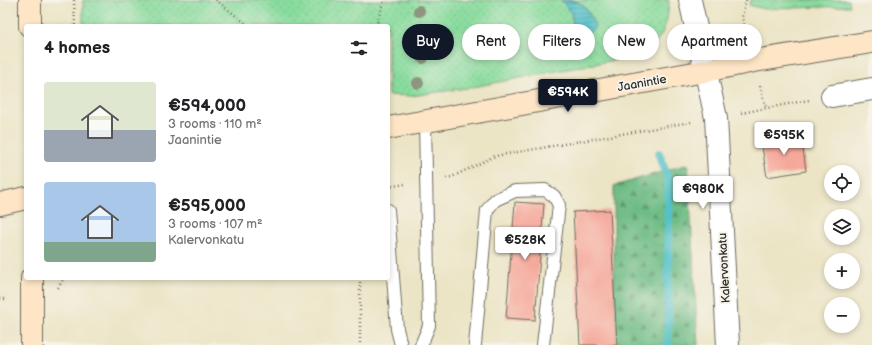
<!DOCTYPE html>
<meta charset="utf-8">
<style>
:root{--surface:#fff;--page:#f6f6f6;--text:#202124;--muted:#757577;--accent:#111827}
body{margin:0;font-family:"Balsamiq Sans",sans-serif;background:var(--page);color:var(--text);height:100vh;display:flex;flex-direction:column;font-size:15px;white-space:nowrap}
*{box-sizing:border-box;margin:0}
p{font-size:13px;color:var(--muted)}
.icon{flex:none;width:22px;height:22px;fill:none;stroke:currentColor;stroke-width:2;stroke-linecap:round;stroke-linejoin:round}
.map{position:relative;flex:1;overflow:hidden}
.sheet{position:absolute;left:24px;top:24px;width:366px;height:256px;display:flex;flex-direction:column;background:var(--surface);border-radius:4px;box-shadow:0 2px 6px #0003}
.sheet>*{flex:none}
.top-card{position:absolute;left:402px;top:24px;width:380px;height:36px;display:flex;gap:8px}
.fabs{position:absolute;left:824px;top:165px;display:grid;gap:8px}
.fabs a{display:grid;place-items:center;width:36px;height:36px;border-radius:50%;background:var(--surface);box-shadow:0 2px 6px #0003;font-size:20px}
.price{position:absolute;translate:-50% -34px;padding:0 9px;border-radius:4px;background:#fff;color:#222;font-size:13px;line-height:26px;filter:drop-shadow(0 1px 2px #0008)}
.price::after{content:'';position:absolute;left:50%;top:24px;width:12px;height:9px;margin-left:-6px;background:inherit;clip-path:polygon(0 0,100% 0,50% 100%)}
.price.selected{background:var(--accent);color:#fff}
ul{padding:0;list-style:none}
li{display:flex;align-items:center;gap:12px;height:100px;padding:0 20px}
li span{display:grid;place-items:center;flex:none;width:112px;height:80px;border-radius:4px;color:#555}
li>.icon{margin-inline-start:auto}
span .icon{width:48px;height:48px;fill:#fffc;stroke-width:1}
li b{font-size:17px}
h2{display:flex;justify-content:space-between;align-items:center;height:48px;padding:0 20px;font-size:17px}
.pill{padding:0 14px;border-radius:18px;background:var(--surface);box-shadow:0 2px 6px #0003;font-size:14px;line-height:36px}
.pill.selected{background:var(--accent);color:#fff}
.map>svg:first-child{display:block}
</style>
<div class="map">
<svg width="872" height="345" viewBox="0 0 872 345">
<defs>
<pattern id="grass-tufts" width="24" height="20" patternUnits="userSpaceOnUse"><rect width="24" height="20" fill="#88dc9e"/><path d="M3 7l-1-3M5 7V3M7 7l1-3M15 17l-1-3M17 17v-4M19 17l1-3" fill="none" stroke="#76bd88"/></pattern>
<pattern id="forest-firs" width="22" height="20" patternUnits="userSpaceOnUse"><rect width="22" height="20" fill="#6ebc85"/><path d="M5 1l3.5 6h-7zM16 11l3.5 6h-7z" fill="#5b996d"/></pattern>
<pattern id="park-dots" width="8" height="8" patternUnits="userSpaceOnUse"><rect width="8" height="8" fill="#88dc9e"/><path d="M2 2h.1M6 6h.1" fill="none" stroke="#76bd88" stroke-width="1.8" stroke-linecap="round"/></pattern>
<pattern id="water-rules" width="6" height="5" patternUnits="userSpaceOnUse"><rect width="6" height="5" fill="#53c1c9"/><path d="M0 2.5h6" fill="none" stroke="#459da3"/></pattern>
</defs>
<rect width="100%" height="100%" fill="#f7f3e8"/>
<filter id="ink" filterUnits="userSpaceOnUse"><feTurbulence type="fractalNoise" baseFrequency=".025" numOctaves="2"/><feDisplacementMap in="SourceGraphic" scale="8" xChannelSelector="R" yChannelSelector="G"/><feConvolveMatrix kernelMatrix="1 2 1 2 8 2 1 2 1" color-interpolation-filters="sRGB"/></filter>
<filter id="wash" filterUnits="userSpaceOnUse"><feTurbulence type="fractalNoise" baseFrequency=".012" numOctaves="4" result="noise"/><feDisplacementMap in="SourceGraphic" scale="16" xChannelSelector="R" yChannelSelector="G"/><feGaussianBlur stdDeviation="0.9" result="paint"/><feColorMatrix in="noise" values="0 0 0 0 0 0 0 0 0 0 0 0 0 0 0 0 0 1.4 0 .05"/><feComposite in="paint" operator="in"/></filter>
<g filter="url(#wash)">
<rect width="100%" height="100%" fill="#ebe4c5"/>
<path fill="url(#grass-tufts)" stroke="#5a8464" d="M751 0H849L850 6 764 9 749 5Z"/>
<path fill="url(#forest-firs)" stroke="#4c7458" d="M688 164 698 345H614V186Z"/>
<path fill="url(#park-dots)" stroke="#5a8464" d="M83 0H669C668 26 663 40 641 55L473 87 411 96 388 95V26H83Z"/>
<path fill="url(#water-rules)" stroke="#3f767a" d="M561 0C583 0 586 6 595 25L594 29 581 37 573 24 571 13Z"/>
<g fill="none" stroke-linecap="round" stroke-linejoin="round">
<path stroke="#53c1c9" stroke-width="8" d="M659 153 668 179V345"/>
</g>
<g id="blocks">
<path fill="#f5a99b" d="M801 134 806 171 767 177 761 141Z
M515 202 544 204 535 320 506 318Z
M610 210 617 345H580L573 212Z"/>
</g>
</g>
<g filter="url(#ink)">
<use href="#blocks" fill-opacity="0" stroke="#6e6c61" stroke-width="1"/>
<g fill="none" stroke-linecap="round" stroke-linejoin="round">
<defs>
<path id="lane" d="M388 210 397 329 401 345
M421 345 429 326 425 121
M475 345 487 210 495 200 515 191 545 190 554 196 559 205 543 345"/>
<path id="street" d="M690 0 716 118 728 345
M832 96 872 89"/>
<path id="secondary" d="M30 0V26
M388 128 705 71 754 61 872 42
M0 204 26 198
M32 345V278"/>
</defs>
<use href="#lane" stroke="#6e6c61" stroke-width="14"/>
<use href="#street" stroke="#6e6c61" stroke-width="24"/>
<use href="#secondary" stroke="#6e6c61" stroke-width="24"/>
<path stroke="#6e6c61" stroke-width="2.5" stroke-dasharray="1 3" stroke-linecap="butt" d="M74 0 75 26
M216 0 249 26
M746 0 742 17 747 36
M376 26 384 0
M760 86 766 108
M741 113 809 100
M446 178 452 177 495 156 691 122
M388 187 405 184
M360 278V345
M58 288 64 278
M0 299H7"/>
<use href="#lane" stroke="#fff" stroke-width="12"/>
<use href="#street" stroke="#fff" stroke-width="22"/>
<use href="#secondary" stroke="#fde5c5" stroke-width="22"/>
</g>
<g fill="#8e9680">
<circle cx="419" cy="11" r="6"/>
<circle cx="423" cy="58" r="6"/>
<circle cx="418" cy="83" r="6"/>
</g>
</g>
<g text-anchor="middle" stroke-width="4" stroke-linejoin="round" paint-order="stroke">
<g font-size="12" fill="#2b2b2b" stroke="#f7f3e8">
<text transform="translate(642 83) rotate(-10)" y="4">Jaanintie</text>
<text transform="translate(724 268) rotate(-93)" y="4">Kalervonkatu</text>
</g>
</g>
</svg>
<div class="fabs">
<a><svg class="icon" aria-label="locate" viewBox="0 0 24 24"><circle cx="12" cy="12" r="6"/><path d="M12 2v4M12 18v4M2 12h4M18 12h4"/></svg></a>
<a><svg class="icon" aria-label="layers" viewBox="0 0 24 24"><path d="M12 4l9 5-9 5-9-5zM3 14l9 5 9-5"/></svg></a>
<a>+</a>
<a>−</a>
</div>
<b class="price selected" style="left:568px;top:113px">€594K</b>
<b class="price" style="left:784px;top:156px">€595K</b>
<b class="price" style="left:703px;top:210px">€980K</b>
<b class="price" style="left:525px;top:261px">€528K</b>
<div class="top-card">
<a class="pill selected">Buy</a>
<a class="pill">Rent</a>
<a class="pill">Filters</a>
<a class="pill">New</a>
<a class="pill">Apartment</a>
</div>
<section class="sheet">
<h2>4 homes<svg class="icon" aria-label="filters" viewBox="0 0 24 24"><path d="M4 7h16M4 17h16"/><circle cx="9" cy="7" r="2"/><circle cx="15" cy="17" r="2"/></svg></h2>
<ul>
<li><span style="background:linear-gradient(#dfe7d0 60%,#9aa5b1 0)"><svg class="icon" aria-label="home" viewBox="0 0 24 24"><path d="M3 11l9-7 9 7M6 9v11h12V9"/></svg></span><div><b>€594,000</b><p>3 rooms · 110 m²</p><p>Jaanintie</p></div></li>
<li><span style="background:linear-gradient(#a9c7e8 75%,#7fa58c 0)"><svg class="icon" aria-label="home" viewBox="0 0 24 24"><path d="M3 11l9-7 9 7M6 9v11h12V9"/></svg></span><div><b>€595,000</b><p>3 rooms · 107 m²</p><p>Kalervonkatu</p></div></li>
</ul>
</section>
</div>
